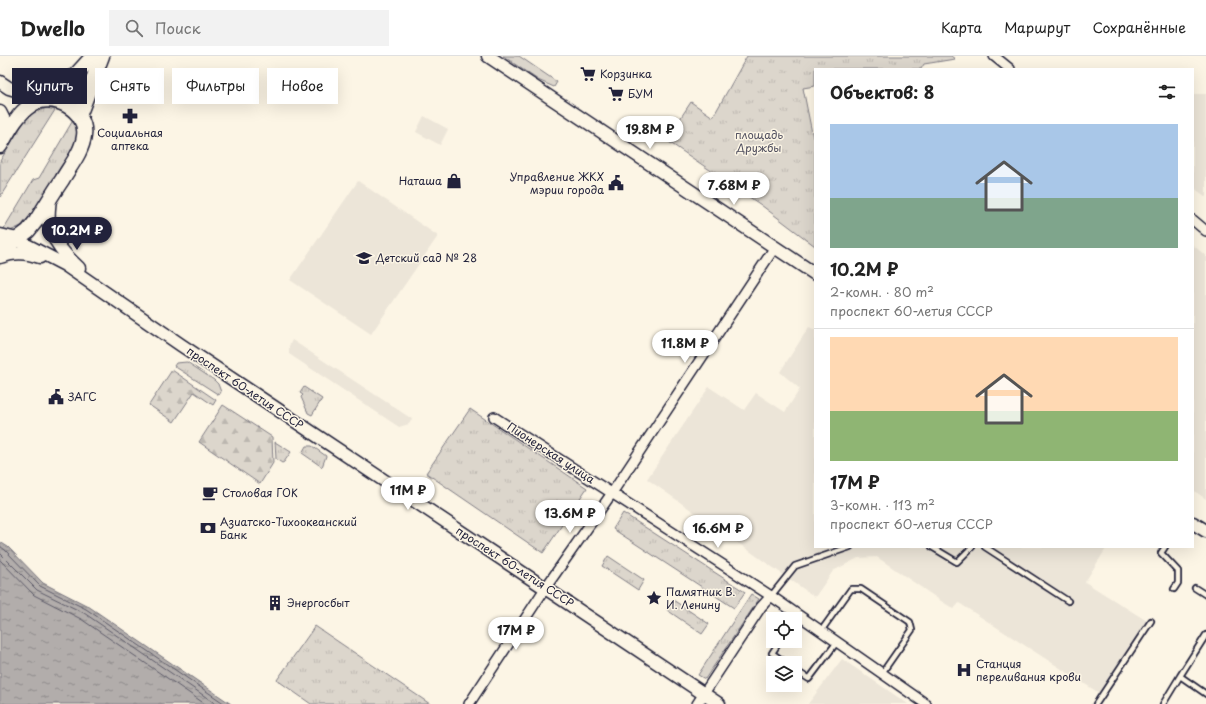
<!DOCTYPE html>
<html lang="ru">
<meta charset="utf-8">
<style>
:root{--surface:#fff;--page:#f2f2f2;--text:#222;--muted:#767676;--line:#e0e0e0;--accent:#22223b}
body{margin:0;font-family:"Playpen Sans",sans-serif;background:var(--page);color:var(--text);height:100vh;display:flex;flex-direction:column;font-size:15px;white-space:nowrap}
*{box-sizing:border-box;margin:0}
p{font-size:13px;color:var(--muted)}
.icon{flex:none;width:22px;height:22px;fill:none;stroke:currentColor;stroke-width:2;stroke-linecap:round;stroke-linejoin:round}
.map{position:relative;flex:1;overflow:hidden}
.details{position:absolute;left:814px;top:12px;width:380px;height:480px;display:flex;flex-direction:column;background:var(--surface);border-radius:0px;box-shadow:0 4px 16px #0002}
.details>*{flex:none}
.hud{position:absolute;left:12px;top:12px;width:380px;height:36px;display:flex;gap:8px}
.tools{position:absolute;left:766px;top:556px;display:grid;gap:8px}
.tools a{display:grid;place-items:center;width:36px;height:36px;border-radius:0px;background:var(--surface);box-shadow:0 4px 16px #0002;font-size:20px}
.price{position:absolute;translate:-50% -34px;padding:0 9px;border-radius:14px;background:#fff;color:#222;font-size:13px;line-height:26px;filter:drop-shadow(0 1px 2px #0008)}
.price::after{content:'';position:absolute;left:50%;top:24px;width:12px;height:9px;margin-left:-6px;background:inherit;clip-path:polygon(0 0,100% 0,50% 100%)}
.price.on{background:var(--accent);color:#fff}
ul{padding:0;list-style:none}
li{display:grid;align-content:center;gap:8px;height:212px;padding:0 16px}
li+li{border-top:1px solid var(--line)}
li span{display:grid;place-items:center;height:124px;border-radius:0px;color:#555}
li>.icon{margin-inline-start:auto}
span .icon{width:72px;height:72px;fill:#fffc;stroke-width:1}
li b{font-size:17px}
h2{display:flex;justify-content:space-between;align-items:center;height:48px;padding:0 16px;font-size:17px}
.pill{padding:0 14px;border-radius:0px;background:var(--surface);box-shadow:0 4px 16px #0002;font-size:14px;line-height:36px}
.pill.on{background:var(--accent);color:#fff}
header{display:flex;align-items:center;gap:24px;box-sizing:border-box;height:56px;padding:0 20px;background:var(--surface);border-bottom:1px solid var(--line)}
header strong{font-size:19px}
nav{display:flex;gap:22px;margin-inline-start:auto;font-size:14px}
.search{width:280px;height:36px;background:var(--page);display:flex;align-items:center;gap:10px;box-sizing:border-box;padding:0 14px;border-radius:0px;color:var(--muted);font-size:15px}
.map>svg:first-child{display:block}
</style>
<header>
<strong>Dwello</strong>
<div class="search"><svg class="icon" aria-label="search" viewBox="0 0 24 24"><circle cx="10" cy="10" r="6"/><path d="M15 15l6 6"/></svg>Поиск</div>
<nav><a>Карта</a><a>Маршрут</a><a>Сохранённые</a></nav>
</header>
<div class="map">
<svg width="1206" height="648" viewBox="0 0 1206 648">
<defs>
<pattern id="grass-tufts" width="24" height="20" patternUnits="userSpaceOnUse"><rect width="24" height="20" fill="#dcd6cc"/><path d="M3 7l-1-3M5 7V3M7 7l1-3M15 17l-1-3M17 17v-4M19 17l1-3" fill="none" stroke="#bcb7b0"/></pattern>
<pattern id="forest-firs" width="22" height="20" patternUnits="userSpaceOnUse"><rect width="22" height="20" fill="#dcd6cc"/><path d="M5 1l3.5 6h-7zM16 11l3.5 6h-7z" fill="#bcb7b0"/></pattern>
<pattern id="water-ripples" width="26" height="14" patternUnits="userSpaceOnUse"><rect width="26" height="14" fill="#b2adab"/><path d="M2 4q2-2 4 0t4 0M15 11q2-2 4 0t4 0" fill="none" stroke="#908c8c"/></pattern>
</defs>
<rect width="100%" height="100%" fill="#fcf5e5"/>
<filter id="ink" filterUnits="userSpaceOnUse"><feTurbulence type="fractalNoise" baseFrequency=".025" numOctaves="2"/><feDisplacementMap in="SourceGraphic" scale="8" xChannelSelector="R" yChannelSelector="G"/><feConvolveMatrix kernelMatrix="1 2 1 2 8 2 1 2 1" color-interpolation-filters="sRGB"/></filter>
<g filter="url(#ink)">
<path fill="#ece5d8" d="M1193 38H1206V141L1193 131Z
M424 60 448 73 440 89 416 76Z
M358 125 438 180 371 278 290 224Z
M1193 189 1206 200V443L1193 434Z
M809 271 815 274V491H1107L1085 526 1147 565 1099 637 959 547 954 553 941 545 877 501 858 502 833 515 815 541 647 423 709 331 744 354 756 337 785 356 800 333 780 316Z
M292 284 412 363 409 368 399 371 289 298V290Z
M842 603 908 648H808Z"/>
<path fill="url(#grass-tufts)" stroke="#7f7c84" d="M503 0H519L557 26 554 31 538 24Z
M747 0H951L955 3 924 8 921 13H815V30L803 32 813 82 815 84V190L761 149 666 84 691 46 713 61Z
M47 52 55 54 0 141V105L25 64 32 57Z
M72 66 77 70V78L73 92 33 156 21 170 8 176 3 174 33 124 39 122Z
M187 306 214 324 218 328 221 336 219 339 174 310 176 307Z
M304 331 322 343 312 359 308 357 301 341 303 339 300 337Z
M470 353 587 432 543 497 426 417Z
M275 386 291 396 284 406 282 407 276 403Z
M306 390H312L326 400 322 411 302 397Z
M623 457 745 536 734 552 613 473Z
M608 500 644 524 638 534 602 510Z
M751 538 759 543 705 623 698 619Z
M673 544 709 568 702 578 667 554Z
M315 570 430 648H311L277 624Z"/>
<path fill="url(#forest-firs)" stroke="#7f7c84" d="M172 314 216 344 213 349 194 336 174 366 149 349Z
M223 349 272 381 273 407 260 428 199 386Z"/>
<path fill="url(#water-ripples)" stroke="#78757e" d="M0 486 8 491 43 527 88 550 231 648H0Z"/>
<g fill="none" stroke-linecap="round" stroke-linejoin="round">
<path stroke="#5c5a68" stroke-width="1" d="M0 490 5 494 40 530 86 553 225 648
M0 497 37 534 84 557 216 648
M0 504 34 539 81 563 205 648"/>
<defs>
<path id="service" d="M932 491 957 506 972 491
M985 491 1068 545
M1165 491 1161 497 1178 515V527L1174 533
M1195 532 1206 539
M771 540 795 510 850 491
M821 575 851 533H861L910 566 912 574 882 617
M1206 579 1180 620 1206 638
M780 585 772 597 786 607
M795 614 809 623 837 586
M1096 648 1151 565
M1163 648 1180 620"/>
<path id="minor" d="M994 0 1010 13
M1193 164 1206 175
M494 361 771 540 926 648
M469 648 546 531 612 437 775 191
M697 648 761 551 771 540"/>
<path id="secondary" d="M488 0 815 218
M0 26 9 32 46 43
M0 56 5 66 2 83
M50 142C49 151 48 159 49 168 52 185 67 201 79 212
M17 184 65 209 181 289 719 648
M0 201C15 196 24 196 40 201
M1193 467 1206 475"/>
<path id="primary" d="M46 43 72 23 93 0
M79 60 102 0
M0 90C8 76 17 58 31 49 52 35 88 54 84 80 82 96 70 110 62 124 53 137 45 151 36 165L28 175 0 196
M0 180 17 184"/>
</defs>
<use href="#service" stroke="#22223b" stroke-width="8"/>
<use href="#minor" stroke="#22223b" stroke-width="12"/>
<use href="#secondary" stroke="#22223b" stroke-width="15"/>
<use href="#primary" stroke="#22223b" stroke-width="17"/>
<use href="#service" stroke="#fcf5e5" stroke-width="4.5"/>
<use href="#minor" stroke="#fcf5e5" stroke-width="9"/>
<use href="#secondary" stroke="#fcf5e5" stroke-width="12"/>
<use href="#primary" stroke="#fcf5e5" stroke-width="14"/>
</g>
</g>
<defs>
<symbol id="supermarket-bare" viewBox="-9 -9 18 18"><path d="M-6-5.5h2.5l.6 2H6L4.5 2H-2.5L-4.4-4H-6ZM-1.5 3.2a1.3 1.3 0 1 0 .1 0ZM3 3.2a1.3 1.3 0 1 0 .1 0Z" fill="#22223b" stroke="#fcf5e5" stroke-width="2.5" paint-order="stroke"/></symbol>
<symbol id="pharmacy-bare" viewBox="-9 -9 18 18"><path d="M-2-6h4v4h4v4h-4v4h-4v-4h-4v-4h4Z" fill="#22223b" stroke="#fcf5e5" stroke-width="2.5" paint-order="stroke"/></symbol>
<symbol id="shop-bare" viewBox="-9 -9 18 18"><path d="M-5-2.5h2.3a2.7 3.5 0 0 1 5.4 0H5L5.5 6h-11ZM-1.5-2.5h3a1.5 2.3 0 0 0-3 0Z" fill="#22223b" stroke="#fcf5e5" stroke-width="2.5" paint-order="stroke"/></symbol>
<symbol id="civic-bare" viewBox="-9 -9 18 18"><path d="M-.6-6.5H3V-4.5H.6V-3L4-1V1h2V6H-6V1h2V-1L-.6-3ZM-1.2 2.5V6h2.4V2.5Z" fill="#22223b" stroke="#fcf5e5" stroke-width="2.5" paint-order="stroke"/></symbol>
<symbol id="school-bare" viewBox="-9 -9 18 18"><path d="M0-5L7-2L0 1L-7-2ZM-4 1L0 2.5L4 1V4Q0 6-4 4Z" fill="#22223b" stroke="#fcf5e5" stroke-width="2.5" paint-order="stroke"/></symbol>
<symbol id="cafe-bare" viewBox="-9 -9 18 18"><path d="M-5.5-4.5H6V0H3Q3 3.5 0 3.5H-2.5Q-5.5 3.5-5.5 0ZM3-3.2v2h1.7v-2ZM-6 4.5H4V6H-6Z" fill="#22223b" stroke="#fcf5e5" stroke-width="2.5" paint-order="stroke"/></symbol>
<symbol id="bank-bare" viewBox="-9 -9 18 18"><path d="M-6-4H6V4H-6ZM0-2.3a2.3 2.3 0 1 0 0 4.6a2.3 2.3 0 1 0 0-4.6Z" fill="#22223b" stroke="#fcf5e5" stroke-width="2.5" paint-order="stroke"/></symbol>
<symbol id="sight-bare" viewBox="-9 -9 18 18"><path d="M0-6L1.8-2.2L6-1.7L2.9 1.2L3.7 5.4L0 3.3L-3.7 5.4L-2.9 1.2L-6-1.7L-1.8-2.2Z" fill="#22223b" stroke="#fcf5e5" stroke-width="2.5" paint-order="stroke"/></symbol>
<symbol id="building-bare" viewBox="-9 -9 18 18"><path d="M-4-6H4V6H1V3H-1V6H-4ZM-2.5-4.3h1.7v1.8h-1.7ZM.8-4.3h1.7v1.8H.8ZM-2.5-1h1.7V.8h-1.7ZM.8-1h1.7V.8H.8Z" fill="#22223b" stroke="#fcf5e5" stroke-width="2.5" paint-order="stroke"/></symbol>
<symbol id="hospital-bare" viewBox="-9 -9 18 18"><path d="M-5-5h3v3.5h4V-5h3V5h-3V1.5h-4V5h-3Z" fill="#22223b" stroke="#fcf5e5" stroke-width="2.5" paint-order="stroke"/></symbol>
</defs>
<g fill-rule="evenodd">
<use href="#supermarket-bare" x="577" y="7" width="22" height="22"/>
<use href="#supermarket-bare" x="605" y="27" width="22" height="22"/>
<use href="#pharmacy-bare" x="119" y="49" width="22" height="22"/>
<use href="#shop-bare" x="443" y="114" width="22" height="22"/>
<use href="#civic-bare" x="605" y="116" width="22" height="22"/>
<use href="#school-bare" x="353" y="191" width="22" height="22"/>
<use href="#civic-bare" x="45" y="330" width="22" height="22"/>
<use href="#cafe-bare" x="199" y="426" width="22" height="22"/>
<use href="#bank-bare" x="197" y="461" width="22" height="22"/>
<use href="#sight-bare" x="643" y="531" width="22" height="22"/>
<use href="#building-bare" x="264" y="536" width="22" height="22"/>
<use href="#hospital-bare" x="953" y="603" width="22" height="22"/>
</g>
<g text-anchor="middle" stroke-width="3" stroke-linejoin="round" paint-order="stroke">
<g font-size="11" fill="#22223b" stroke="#fcf5e5" text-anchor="start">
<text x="600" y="22">Корзинка</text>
<text x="628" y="42">БУМ</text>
<text x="130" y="81" text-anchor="middle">Социальная<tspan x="130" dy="13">аптека</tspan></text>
<text x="604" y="125" text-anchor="end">Управление ЖКХ<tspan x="604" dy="13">мэрии города</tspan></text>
<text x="442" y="129" text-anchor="end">Наташа</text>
<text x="376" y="206">Детский сад № 28</text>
<text x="68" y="345">ЗАГС</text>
<text x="222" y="441">Столовая ГОК</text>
<text x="220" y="470">Азиатско-Тихоокеанский<tspan x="220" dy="13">Банк</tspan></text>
<text x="666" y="540">Памятник В.<tspan x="666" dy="13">И. Ленину</tspan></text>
<text x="287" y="551">Энергосбыт</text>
<text x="976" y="612">Станция<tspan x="976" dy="13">переливания крови</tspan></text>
</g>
<g font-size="11" fill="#504f5f" stroke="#fcf5e5">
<text x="759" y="83">площадь<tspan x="759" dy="13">Дружбы</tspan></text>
</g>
<g font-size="11" fill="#22223b" stroke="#fcf5e5">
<text transform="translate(245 332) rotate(34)" y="4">проспект 60-летия СССР</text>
<text transform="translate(551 397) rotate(33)" y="4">Пионерская улица</text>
<text transform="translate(515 511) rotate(33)" y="4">проспект 60-летия СССР</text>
</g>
</g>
</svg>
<div class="tools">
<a><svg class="icon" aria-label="locate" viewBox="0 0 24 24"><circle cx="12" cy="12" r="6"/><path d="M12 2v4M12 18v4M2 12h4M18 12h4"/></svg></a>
<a><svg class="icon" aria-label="layers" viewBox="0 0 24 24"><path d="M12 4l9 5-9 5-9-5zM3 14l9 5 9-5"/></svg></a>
</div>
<b class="price" style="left:650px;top:94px">19.8M ₽</b>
<b class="price" style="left:734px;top:150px">7.68M ₽</b>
<b class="price on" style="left:77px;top:195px">10.2M ₽</b>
<b class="price" style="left:685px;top:308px">11.8M ₽</b>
<b class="price" style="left:408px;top:455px">11M ₽</b>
<b class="price" style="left:570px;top:478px">13.6M ₽</b>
<b class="price" style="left:718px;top:493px">16.6M ₽</b>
<b class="price" style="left:516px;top:595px">17M ₽</b>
<div class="hud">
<a class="pill on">Купить</a>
<a class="pill">Снять</a>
<a class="pill">Фильтры</a>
<a class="pill">Новое</a>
</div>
<section class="details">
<h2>Объектов: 8<svg class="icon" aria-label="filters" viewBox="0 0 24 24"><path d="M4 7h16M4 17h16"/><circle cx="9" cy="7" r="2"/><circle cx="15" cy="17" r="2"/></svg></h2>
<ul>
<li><span style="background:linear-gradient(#a9c7e8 60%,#7fa58c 0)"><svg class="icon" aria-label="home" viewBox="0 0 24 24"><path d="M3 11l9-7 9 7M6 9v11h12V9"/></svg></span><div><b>10.2M ₽</b><p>2-комн. · 80 m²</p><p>проспект 60-летия СССР</p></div></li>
<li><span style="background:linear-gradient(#ffd9b3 60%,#8fb573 0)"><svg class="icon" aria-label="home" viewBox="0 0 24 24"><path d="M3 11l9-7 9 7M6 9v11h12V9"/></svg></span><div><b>17M ₽</b><p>3-комн. · 113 m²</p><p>проспект 60-летия СССР</p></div></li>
</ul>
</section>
</div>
